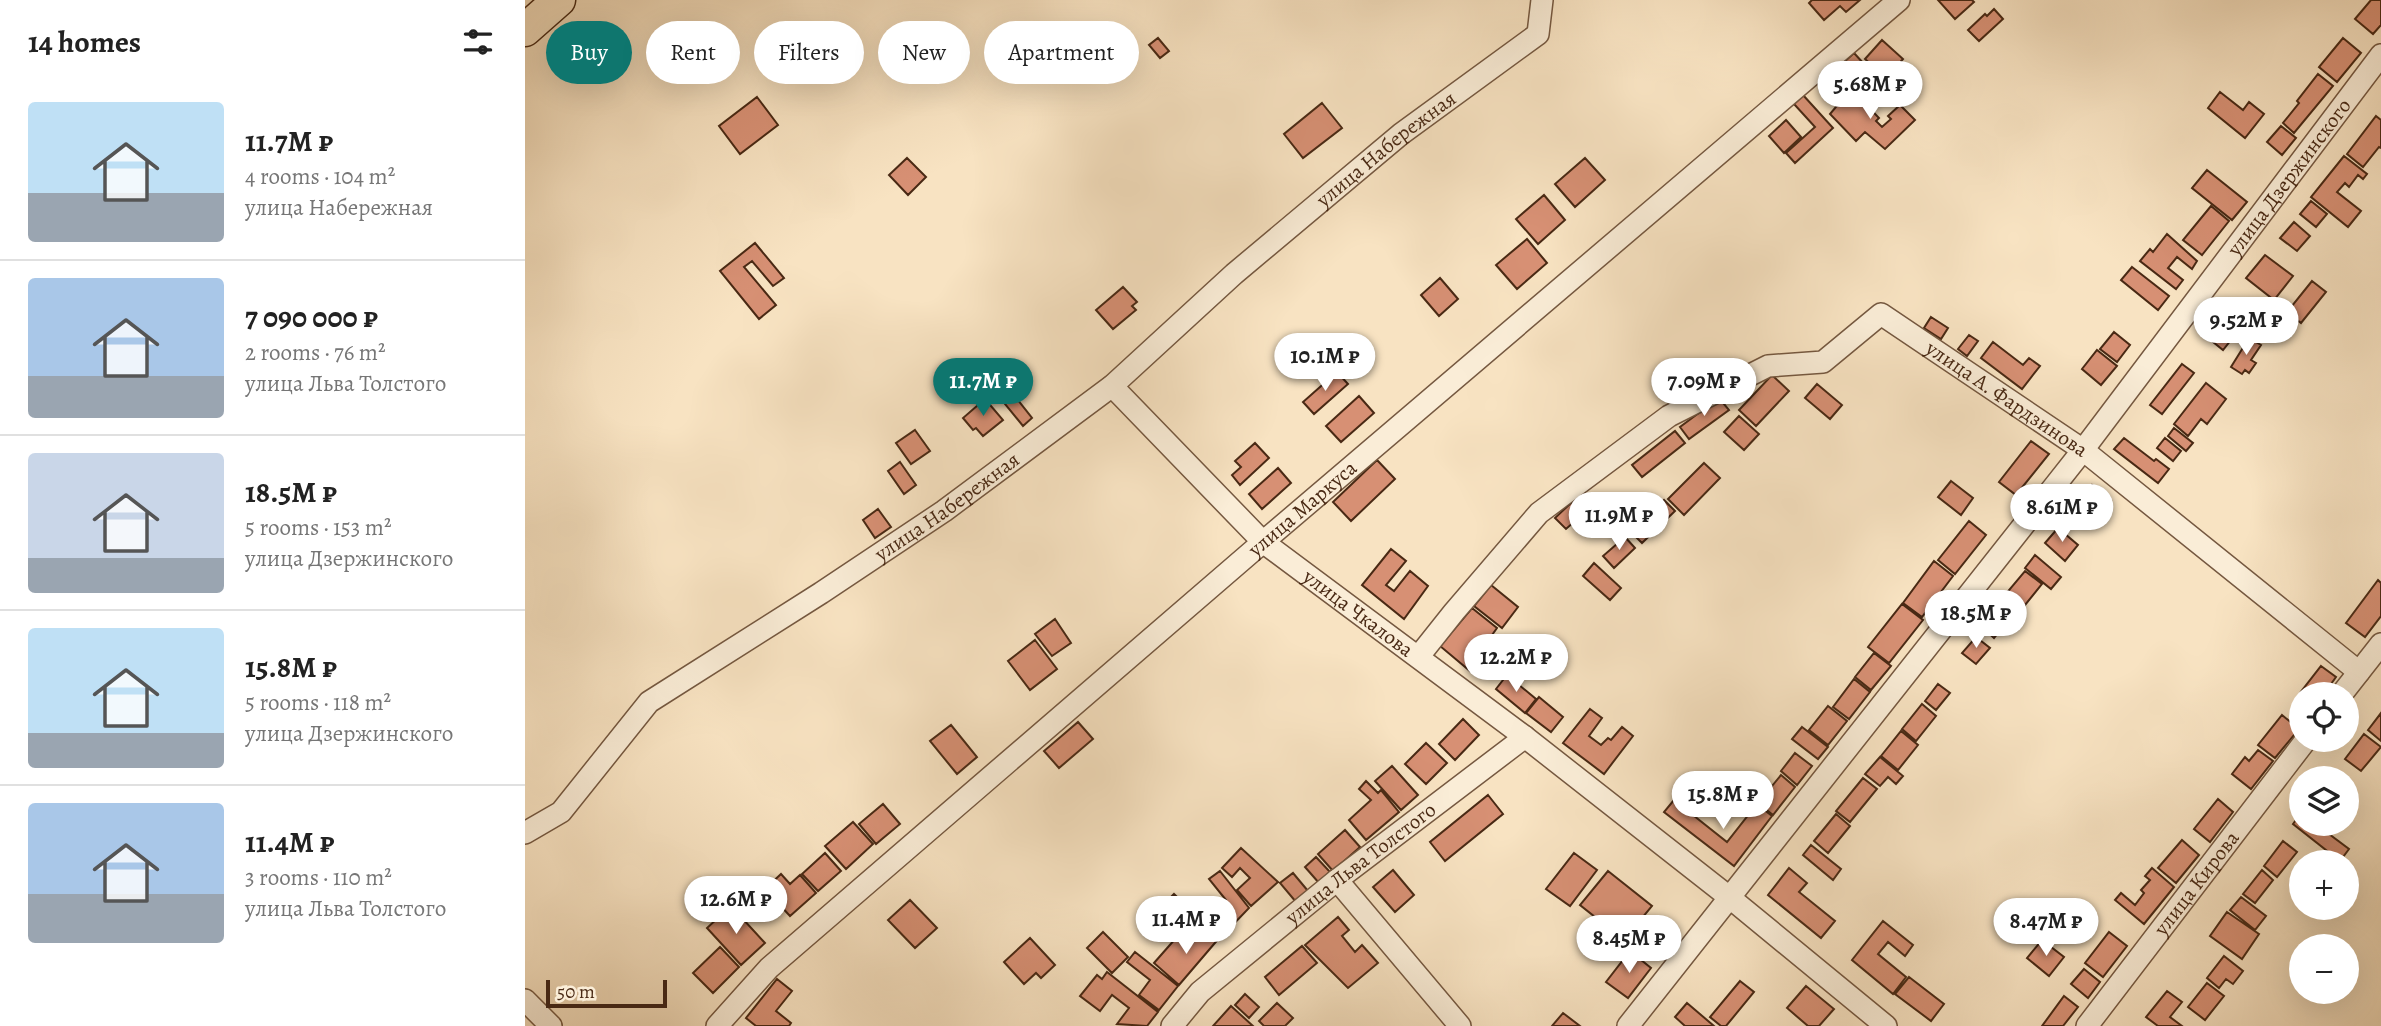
<!DOCTYPE html>
<meta charset="utf-8">
<style>
:root{--surface:#fff;--page:#f2f2f2;--text:#222;--muted:#767676;--line:#e0e0e0;--accent:#0f766e}
body{margin:0;font-family:Alegreya,serif;background:var(--page);color:var(--text);height:100vh;display:flex;flex-direction:column;font-size:26px;white-space:nowrap}
*{box-sizing:border-box;margin:0}
p{font-size:23px;color:var(--muted)}
.icon{flex:none;width:38px;height:38px;fill:none;stroke:currentColor;stroke-width:2;stroke-linecap:round;stroke-linejoin:round}
.map{position:relative;flex:1;overflow:hidden}
.drawer{display:flex;flex-direction:column;background:var(--surface);width:525px}
.drawer>*{flex:none}
.banner{position:absolute;left:21px;top:21px;width:665px;height:63px;display:flex;gap:14px}
.buttons{position:absolute;left:1764px;top:682px;display:grid;gap:14px}
.buttons a{display:grid;place-items:center;width:70px;height:70px;border-radius:50%;background:var(--surface);box-shadow:0 7px 28px #0002;font-size:35px}
.scale{position:absolute;left:21px;bottom:18px;width:121px;box-sizing:border-box;padding-left:7px;border:4px solid #492914;border-top:0;font-size:19px;line-height:24px;white-space:nowrap;color:#492914;-webkit-text-stroke:5px #faedd7;paint-order:stroke}
.price{position:absolute;translate:-50% -60px;padding:0 16px;border-radius:24px;background:#fff;color:#222;font-size:23px;line-height:46px;filter:drop-shadow(0 2px 4px #0008)}
.price::after{content:'';position:absolute;left:50%;top:42px;width:21px;height:16px;margin-left:-10px;background:inherit;clip-path:polygon(0 0,100% 0,50% 100%)}
.price.selected{background:var(--accent);color:#fff}
ul{padding:0;list-style:none}
li{display:flex;align-items:center;gap:21px;height:175px;padding:0 28px}
li+li{border-top:2px solid var(--line)}
li span{display:grid;place-items:center;flex:none;width:196px;height:140px;border-radius:7px;color:#555}
li>.icon{margin-inline-start:auto}
span .icon{width:84px;height:84px;fill:#fffc;stroke-width:1}
li b{font-size:30px}
h2{display:flex;justify-content:space-between;align-items:center;height:84px;padding:0 28px;font-size:30px}
.pill{padding:0 24px;border-radius:32px;background:var(--surface);box-shadow:0 7px 28px #0002;font-size:24px;line-height:63px}
.pill.selected{background:var(--accent);color:#fff}
main{display:flex;flex:1;min-height:0}
.map>svg:first-child{display:block}
</style>
<main>
<section class="drawer">
<h2>14 homes<svg class="icon" aria-label="filters" viewBox="0 0 24 24"><path d="M4 7h16M4 17h16"/><circle cx="9" cy="7" r="2"/><circle cx="15" cy="17" r="2"/></svg></h2>
<ul>
<li><span style="background:linear-gradient(#bfe0f5 65%,#9aa5b1 0)"><svg class="icon" aria-label="home" viewBox="0 0 24 24"><path d="M3 11l9-7 9 7M6 9v11h12V9"/></svg></span><div><b>11.7M ₽</b><p>4 rooms · 104 m²</p><p>улица Набережная</p></div></li>
<li><span style="background:linear-gradient(#a9c7e8 70%,#9aa5b1 0)"><svg class="icon" aria-label="home" viewBox="0 0 24 24"><path d="M3 11l9-7 9 7M6 9v11h12V9"/></svg></span><div><b>7 090 000 ₽</b><p>2 rooms · 76 m²</p><p>улица Льва Толстого</p></div></li>
<li><span style="background:linear-gradient(#c9d6e8 75%,#9aa5b1 0)"><svg class="icon" aria-label="home" viewBox="0 0 24 24"><path d="M3 11l9-7 9 7M6 9v11h12V9"/></svg></span><div><b>18.5M ₽</b><p>5 rooms · 153 m²</p><p>улица Дзержинского</p></div></li>
<li><span style="background:linear-gradient(#bfe0f5 75%,#9aa5b1 0)"><svg class="icon" aria-label="home" viewBox="0 0 24 24"><path d="M3 11l9-7 9 7M6 9v11h12V9"/></svg></span><div><b>15.8M ₽</b><p>5 rooms · 118 m²</p><p>улица Дзержинского</p></div></li>
<li><span style="background:linear-gradient(#a9c7e8 65%,#9aa5b1 0)"><svg class="icon" aria-label="home" viewBox="0 0 24 24"><path d="M3 11l9-7 9 7M6 9v11h12V9"/></svg></span><div><b>11.4M ₽</b><p>3 rooms · 110 m²</p><p>улица Льва Толстого</p></div></li>
</ul>
</section>
<div class="map">
<svg width="1856" height="1026" viewBox="0 0 1856 1026">
<rect width="100%" height="100%" fill="#f8e3c2"/>
<filter id="stains"><feTurbulence type="fractalNoise" baseFrequency=".00286" numOctaves="4"/><feColorMatrix values="0 0 0 0 .2 0 0 0 0 .09 0 0 0 0 .02 0 0 0 .5 -.17"/></filter>
<radialGradient id="worn" r=".72"><stop offset=".6" stop-color="#630" stop-opacity="0"/><stop offset="1" stop-color="#630" stop-opacity=".3"/></radialGradient>
<path fill="#d79074" stroke="#492914" stroke-width="2" d="M1287 0H1335L1321 12 1315 6 1299 20 1284 3Z
M1413 0H1447L1449 2 1430 19Z
M1846 0H1856V25L1848 34 1830 19Z
M1469 9 1478 19 1454 41 1443 30 1460 14 1462 16Z
M633 38 644 51 635 58 624 45Z
M1818 38 1836 53 1812 82 1794 67Z
M1357 40 1378 59 1361 78 1340 59Z
M1329 53 1339 64 1328 74 1318 63Z
M1793 74 1808 86 1769 133 1758 123 1774 103 1772 101Z
M1326 89 1354 118 1351 121 1357 127 1366 119 1363 116 1375 105 1390 120 1360 149 1340 132 1331 141 1305 114Z
M1695 92 1718 110 1724 102 1739 114 1720 138 1683 108Z
M1278 95 1308 128 1270 163 1261 153 1290 127 1269 104Z
M232 97 253 125 215 154 194 126Z
M797 103 817 128 778 158 759 134Z
M1851 116 1856 120V148L1854 147 1838 167 1822 154Z
M1261 120 1276 137 1259 153 1244 136Z
M1756 126 1771 138 1757 155 1742 142Z
M1819 156 1842 174 1838 179 1833 175 1824 187 1820 183 1812 192 1836 211 1823 227 1786 197Z
M382 158 401 177 383 195 364 175Z
M1060 158 1080 180 1050 207 1030 184Z
M1682 170 1722 202 1707 220 1667 188Z
M1019 195 1040 220 1013 244 991 219Z
M1786 201 1802 214 1791 227 1775 214Z
M1686 206 1704 221 1677 255 1658 240Z
M1769 222 1785 236 1772 251 1755 238Z
M1642 234 1672 261 1667 269 1652 257 1643 268 1658 280 1651 289 1615 261 1625 249 1628 252Z
M1002 239 1022 263 992 289 971 265Z
M230 243 259 278 248 286 227 261 219 267 251 305 234 319 195 271Z
M1740 255 1768 276 1749 300 1721 278Z
M1607 267 1644 296 1633 310 1596 280Z
M915 278 933 299 914 316 896 295Z
M1787 281 1801 292 1776 323 1762 312Z
M598 287 612 302 607 306 611 310 588 329 571 310Z
M1701 314 1717 326 1698 350 1682 337Z
M1406 317 1423 328 1416 339 1399 328Z
M1589 332 1605 345 1592 362 1575 349Z
M1444 335 1453 341 1442 356 1433 349Z
M1724 338 1736 345 1726 360 1731 363 1724 373 1720 370 1717 374 1706 367Z
M1468 342 1498 365 1504 358 1515 366 1497 389 1456 358Z
M1572 350 1592 366 1576 385 1557 369Z
M1657 364 1669 373 1637 414 1625 405Z
M812 372 823 384 789 414 778 402Z
M1247 375 1264 391 1231 426 1214 410Z
M1681 383 1701 399 1682 424 1676 419 1663 436 1649 424Z
M1292 384 1317 405 1305 419 1280 398Z
M481 385 507 418 498 426 471 393Z
M834 396 849 413 816 442 801 426Z
M1194 398 1204 410 1164 439 1155 427Z
M460 399 478 420 458 436 451 428 448 430 438 418Z
M1214 416 1234 434 1219 450 1199 432Z
M1649 428 1668 443 1661 451 1643 436Z
M390 430 405 451 386 464 371 443Z
M1150 431 1160 443 1117 477 1107 465Z
M1599 438 1629 461 1631 459 1644 469 1633 483 1589 449Z
M1640 438 1656 451 1648 461 1632 448Z
M1506 441 1524 454 1491 495 1474 482Z
M730 443 744 458 715 485 707 475 716 467 710 461Z
M852 460 870 479 826 521 808 502Z
M375 462 391 485 379 494 363 471Z
M1179 463 1195 478 1159 515 1143 499Z
M753 468 766 483 737 509 724 494Z
M1426 481 1448 498 1436 515 1413 497Z
M1567 485 1586 501 1574 516 1555 500Z
M1139 500 1150 511 1117 543 1106 532Z
M1047 502 1058 514 1041 529 1030 518Z
M353 509 366 527 350 538 338 520Z
M1444 521 1461 535 1430 574 1413 560Z
M1533 528 1553 545 1540 561 1520 543Z
M1100 537 1110 548 1089 568 1078 556Z
M866 549 881 561 861 585 869 591 885 571 903 586 879 619 837 585Z
M1510 555 1536 577 1526 589 1500 568Z
M1409 561 1428 576 1397 617 1378 603Z
M1069 563 1096 588 1085 600 1058 576Z
M1500 571 1517 584 1496 610 1479 596Z
M1853 580 1856 583V616L1840 637 1821 623Z
M966 585 993 607 977 628 949 606Z
M1477 599 1491 611 1469 638 1455 625Z
M1377 604 1398 620 1364 663 1343 647Z
M947 608 972 628 962 642 955 637 944 651 955 660 945 671 915 646Z
M530 619 546 643 527 656 510 634Z
M1451 637 1465 648 1451 664 1437 653Z
M510 640 532 669 505 690 483 661Z
M1349 653 1366 666 1346 690 1330 677Z
M1796 666 1811 677 1798 695H1777L1775 693Z
M982 675 1011 699 1000 713 971 689Z
M1329 679 1345 692 1324 719 1308 707Z
M1413 684 1425 693 1411 710 1400 701Z
M1014 697 1038 717 1026 732 1001 713Z
M1397 704 1411 716 1391 741 1377 729Z
M1303 706 1322 721 1303 745 1284 730Z
M1065 709 1077 718 1064 736 1076 745 1083 738 1086 740 1097 727 1108 736 1079 774 1038 743Z
M1856 713V741L1843 730Z
M1757 715 1774 729 1750 758 1733 745Z
M938 719 954 735 930 760 914 744Z
M553 722 568 739 534 768 519 751Z
M426 725 452 757 432 774 405 741Z
M1277 727 1303 747 1293 759 1267 739Z
M1376 731 1393 745 1373 770 1356 756Z
M1839 734 1856 747 1836 771 1820 759Z
M901 743 922 763 901 784 880 764Z
M1733 750 1748 761 1726 789 1707 774 1720 757 1724 761Z
M1270 753 1287 766 1272 785 1256 771Z
M1355 757 1378 776 1371 784 1363 777 1355 786 1340 774Z
M867 766 893 795 876 810 850 781Z
M1256 775 1270 787 1248 815 1233 803Z
M1338 778 1352 789 1325 822 1311 811Z
M841 781 853 793 856 790 874 812 841 840 824 820 846 800 834 789Z
M963 795 978 814 920 861 905 842Z
M1693 799 1708 812 1685 842 1669 829Z
M1149 800 1202 842 1232 804 1247 816 1209 866 1139 812Z
M358 804 375 824 351 844 334 824Z
M1776 813V824H1799L1796 828 1824 849 1815 861 1768 824Z
M1311 814 1325 826 1303 853 1289 841Z
M328 822 348 844 321 869 300 846Z
M820 830 835 847 808 871 793 854Z
M1657 840 1674 855 1651 883 1633 868Z
M1758 841 1772 852 1752 877 1739 866Z
M1286 845 1316 869 1308 880 1278 855Z
M716 848 753 882 726 906 712 890 725 878 715 868 707 877 697 868Z
M300 853 316 871 293 891 277 874Z
M1049 853 1072 870 1045 906 1021 889Z
M791 857 805 872 794 883 780 867Z
M1264 868 1282 883 1274 892 1310 921 1296 938 1243 895Z
M1627 868 1649 887 1619 924 1590 900 1596 893 1610 905 1619 893 1616 890 1625 880 1620 876Z
M868 870 889 895 870 912 848 887Z
M1737 870 1748 880 1730 903 1718 894Z
M695 871 724 908 699 934 683 920 701 900 684 879Z
M1083 871 1127 906 1099 940 1055 905Z
M768 873 783 891 771 902 755 883Z
M256 874 265 884 275 875 291 893 265 916 240 889Z
M649 894 670 914 657 928 636 907Z
M1716 897 1741 916 1730 930 1705 910Z
M385 900 412 928 390 948 363 920Z
M206 906 240 943 216 965 182 928Z
M1702 912 1734 934 1717 959 1685 936Z
M813 917 824 930 817 936 830 952 837 945 853 963 823 988 780 945Z
M1358 921 1388 945 1380 956 1363 942 1353 954 1381 977 1368 994 1327 960Z
M682 926 695 937 654 985 629 963 651 938 663 948Z
M578 932 603 957 587 973 562 948Z
M1584 932 1602 946 1578 977 1560 963Z
M505 938 530 965 516 978 511 973 499 984 479 962Z
M1517 940 1539 957 1524 976 1502 958Z
M777 946 792 963 754 995 740 977Z
M195 947 214 967 188 993 168 973Z
M1105 951 1126 968 1103 998 1081 982Z
M610 952 653 986 634 1010 614 995 625 980 602 962Z
M1699 956 1718 971 1708 984 1701 979 1694 988 1682 978Z
M1559 969 1575 982 1563 998 1546 984Z
M582 972 633 1012 622 1026 592 1024 604 1008 587 995 575 1011 555 996 572 975 577 979Z
M1384 977 1419 1004 1406 1021 1370 994Z
M252 979 267 991 251 1011 266 1023 264 1026H231L221 1018Z
M1215 981 1229 992 1201 1026H1196L1185 1017Z
M1682 983 1699 996 1680 1020 1663 1007Z
M1281 986 1309 1009 1294 1026H1283L1262 1008Z
M1642 991 1657 1002 1645 1017 1657 1026H1633L1621 1017Z
M720 994 734 1007 724 1018 710 1005Z
M1539 996 1553 1007 1538 1026H1517Z
M752 1003 768 1018 760 1026H739L734 1021Z
M1162 1003 1189 1026H1160L1150 1017Z
M706 1006 728 1026H688Z
M1038 1013 1055 1026H1027Z"/>
<g fill="none" stroke-linecap="round" stroke-linejoin="round">
<defs>
<g id="minor">
<path id="s1" d="M587 386 738 542 1000 737 1204 897 1361 1026"/>
<path id="s2" d="M894 656 929 612 1014 513 1144 416 1243 366 1298 362 1356 314 1558 450 1834 672"/>
<path d="M1816 695 1856 644"/>
<path id="s3" d="M0 833 36 812 124 702 296 593 419 511 587 386 709 274 876 134 1013 34 1017 0"/>
<path d="M812 880 935 1026"/>
<path d="M0 1000 26 1026"/>
<path id="s4" d="M192 1026 244 968 738 542 1374 0"/>
<path id="s5" d="M647 1026 675 992 812 880 1000 737"/>
<path id="s6" d="M1103 1026 1558 450 1856 55"/>
<path id="s7" d="M1562 1026 1781 740"/>
</g>
<path id="highway" d="M0 30 34 0"/>
</defs>
<use href="#minor" stroke="#755840" stroke-width="24"/>
<use href="#highway" stroke="#492914" stroke-width="35"/>
<use href="#minor" stroke="#faedd7" stroke-width="21"/>
<use href="#highway" stroke="#f8e3c2" stroke-width="32"/>
</g>
<g text-anchor="middle" stroke-width="5" stroke-linejoin="round" paint-order="stroke">
<g font-size="21" fill="#492914" stroke="#faedd7">
<text dy="7" stroke="none"><textPath href="#s3" startOffset="1106">улица Набережная</textPath></text>
<text dy="7" stroke="none"><textPath href="#s6" startOffset="1076">улица Дзержинского</textPath></text>
<text dy="7" stroke="none"><textPath href="#s2" startOffset="742">улица А. Фардзинова</textPath></text>
<text dy="7" stroke="none"><textPath href="#s3" startOffset="539">улица Набережная</textPath></text>
<text dy="7" stroke="none"><textPath href="#s4" startOffset="782">улица Маркуса</textPath></text>
<text dy="7" stroke="none"><textPath href="#s1" startOffset="336">улица Чкалова</textPath></text>
<text dy="7" stroke="none"><textPath href="#s5" startOffset="250">улица Льва Толстого</textPath></text>
<text dy="7" stroke="none"><textPath href="#s7" startOffset="180">улица Кирова</textPath></text>
</g>
</g>
<rect width="100%" height="100%" filter="url(#stains)"/>
<rect width="100%" height="100%" fill="url(#worn)"/>
</svg>
<div class="buttons">
<a><svg class="icon" aria-label="locate" viewBox="0 0 24 24"><circle cx="12" cy="12" r="6"/><path d="M12 2v4M12 18v4M2 12h4M18 12h4"/></svg></a>
<a><svg class="icon" aria-label="layers" viewBox="0 0 24 24"><path d="M12 4l9 5-9 5-9-5zM3 14l9 5 9-5"/></svg></a>
<a>+</a>
<a>−</a>
</div>
<div class="scale">50 m</div>
<b class="price" style="left:1345px;top:121px">5.68M ₽</b>
<b class="price" style="left:1721px;top:357px">9.52M ₽</b>
<b class="price" style="left:800px;top:393px">10.1M ₽</b>
<b class="price selected" style="left:458px;top:418px">11.7M ₽</b>
<b class="price" style="left:1179px;top:418px">7.09M ₽</b>
<b class="price" style="left:1537px;top:544px">8.61M ₽</b>
<b class="price" style="left:1094px;top:552px">11.9M ₽</b>
<b class="price" style="left:1451px;top:650px">18.5M ₽</b>
<b class="price" style="left:991px;top:694px">12.2M ₽</b>
<b class="price" style="left:1198px;top:831px">15.8M ₽</b>
<b class="price" style="left:211px;top:936px">12.6M ₽</b>
<b class="price" style="left:661px;top:956px">11.4M ₽</b>
<b class="price" style="left:1521px;top:958px">8.47M ₽</b>
<b class="price" style="left:1104px;top:975px">8.45M ₽</b>
<div class="banner">
<a class="pill selected">Buy</a>
<a class="pill">Rent</a>
<a class="pill">Filters</a>
<a class="pill">New</a>
<a class="pill">Apartment</a>
</div>
</div>
</main>
